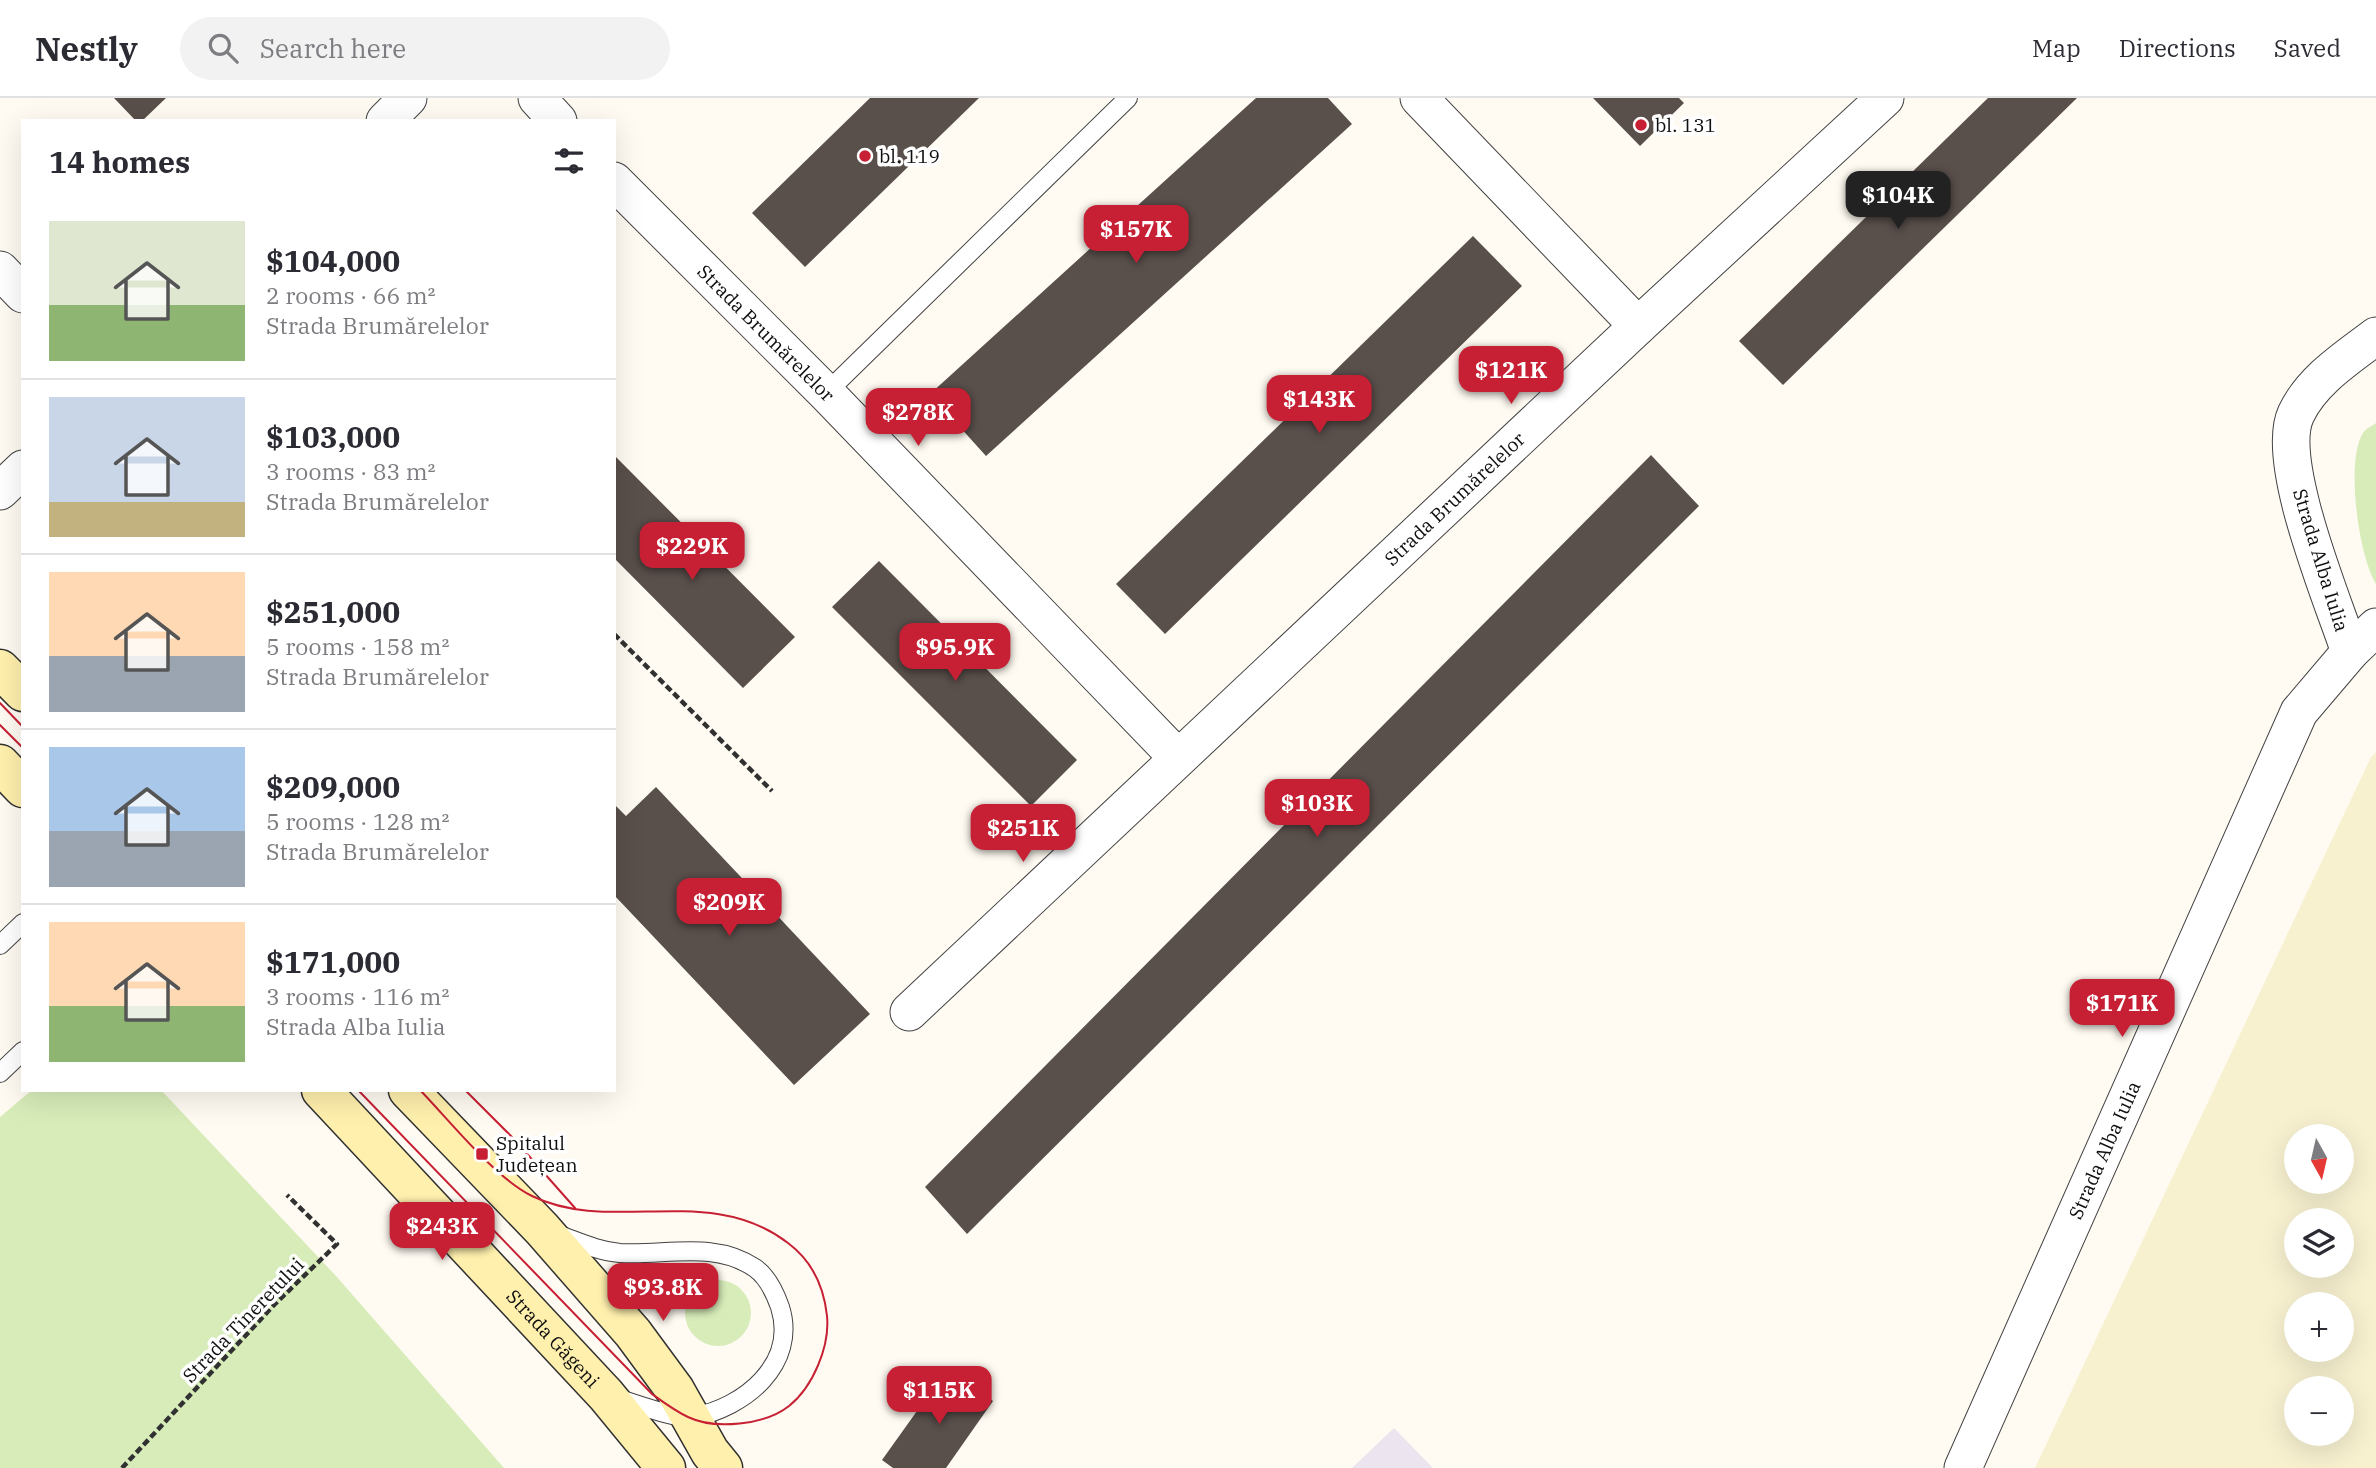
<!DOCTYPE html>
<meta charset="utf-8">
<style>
:root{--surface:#fff;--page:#f2f2f3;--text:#2b2b33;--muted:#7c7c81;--line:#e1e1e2;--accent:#c72034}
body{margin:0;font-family:"IBM Plex Serif",serif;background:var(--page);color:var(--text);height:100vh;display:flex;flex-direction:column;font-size:26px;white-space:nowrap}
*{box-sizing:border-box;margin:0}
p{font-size:23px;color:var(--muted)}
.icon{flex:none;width:38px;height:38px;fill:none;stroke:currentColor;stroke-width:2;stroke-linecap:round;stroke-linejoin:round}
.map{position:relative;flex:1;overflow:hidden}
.details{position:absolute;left:21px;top:21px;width:595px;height:973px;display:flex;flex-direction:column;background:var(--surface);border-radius:0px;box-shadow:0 7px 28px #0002}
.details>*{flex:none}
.needle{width:46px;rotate:172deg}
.tools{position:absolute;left:2284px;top:1026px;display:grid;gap:14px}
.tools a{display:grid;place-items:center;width:70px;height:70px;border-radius:50%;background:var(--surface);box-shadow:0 7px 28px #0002;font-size:35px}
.price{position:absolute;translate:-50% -60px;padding:0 16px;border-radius:14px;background:var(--accent);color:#fff;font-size:23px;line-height:46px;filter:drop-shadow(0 2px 4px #0008)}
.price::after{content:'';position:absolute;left:50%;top:42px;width:21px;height:16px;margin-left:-10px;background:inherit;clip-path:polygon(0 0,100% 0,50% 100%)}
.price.active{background:#222;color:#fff}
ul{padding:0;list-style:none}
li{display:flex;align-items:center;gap:21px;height:175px;padding:0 28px}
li+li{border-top:2px solid var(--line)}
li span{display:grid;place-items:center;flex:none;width:196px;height:140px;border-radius:0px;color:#555}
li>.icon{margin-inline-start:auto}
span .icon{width:84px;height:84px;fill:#fffc;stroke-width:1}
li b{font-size:30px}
h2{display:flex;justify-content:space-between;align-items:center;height:84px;padding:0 28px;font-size:30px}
header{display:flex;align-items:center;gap:42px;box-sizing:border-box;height:98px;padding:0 35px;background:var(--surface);border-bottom:2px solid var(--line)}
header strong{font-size:33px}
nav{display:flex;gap:38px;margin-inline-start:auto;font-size:24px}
.search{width:490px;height:63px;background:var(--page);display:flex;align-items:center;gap:18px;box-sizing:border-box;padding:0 24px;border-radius:38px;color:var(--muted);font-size:26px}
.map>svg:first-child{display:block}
</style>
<header>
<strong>Nestly</strong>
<div class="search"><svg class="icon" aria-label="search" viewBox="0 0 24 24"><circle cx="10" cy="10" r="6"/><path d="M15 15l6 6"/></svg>Search here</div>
<nav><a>Map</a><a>Directions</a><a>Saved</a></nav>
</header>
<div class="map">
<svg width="2376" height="1370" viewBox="0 0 2376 1370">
<rect width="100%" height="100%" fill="#fffbf2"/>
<path fill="#ece4ee" d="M1394 1330 1433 1370H1352Z"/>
<path fill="#f7f1d0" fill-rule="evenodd" d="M2376 654V1370H2035L2371 659ZM2296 1038H2342V1083H2296ZM2296 1122H2342V1167H2296ZM2296 1206H2342V1251H2296ZM2296 1290H2342V1335H2296Z"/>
<path fill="#d7ecb9" d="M2376 325V486C2359 459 2345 363 2363 335 2365 331 2372 328 2376 325Z
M32 992H161L336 1178 504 1370H0V1019Z
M685 1215a33 33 0 1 1 66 0a33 33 0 1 1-66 0Z"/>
<path fill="#594f4b" d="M114 0H166L142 23H136Z
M870 0H979L805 169 752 115Z
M1256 0H1328L1352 26 986 358 930 296Z
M1593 0H1679L1684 5 1640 48Z
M1988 0H2077L1783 287 1739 243Z
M1473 138 1522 188 1165 536 1116 486Z
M614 357 795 539 743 590 614 460Z
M1651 357 1699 408 967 1136 925 1089Z
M879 463 1077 662 1031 708 832 509Z
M656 689 870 916 794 987 614 797V706L626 718Z
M947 1271 993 1303 946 1370H893L882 1362Z"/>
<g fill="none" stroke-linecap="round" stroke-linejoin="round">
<defs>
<path id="lane" d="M826 295 1128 0
M0 847 23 825
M0 975 23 953
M559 1137C579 1144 598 1153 620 1155 665 1158 714 1142 755 1170 768 1179 775 1195 780 1209 798 1266 744 1310 693 1319 677 1322 634 1305 616 1300"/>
<g id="street">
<path d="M537 0 558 23"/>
<path d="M1419 0 1638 228"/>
<path d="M385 23 408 0"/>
<path id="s1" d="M614 83 826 295 1178 660"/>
<path d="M0 172 23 196"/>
<path d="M0 393 23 371"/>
<path d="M2350 554C2333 503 2274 363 2296 316 2312 282 2347 260 2376 238"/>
<path id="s2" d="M909 914 1638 228 1885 0"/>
<path id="s3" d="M1963 1370 2299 614 2350 554 2376 529"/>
</g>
<g id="secondary">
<path d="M0 571 23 594"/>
<path d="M0 666 23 690"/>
<path id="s4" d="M321 992 606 1297 666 1370"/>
<path d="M408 992 542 1131 633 1235 675 1292 710 1354 723 1370"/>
</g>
</defs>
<use href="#lane" stroke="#424242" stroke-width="20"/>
<use href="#street" stroke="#424242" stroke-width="39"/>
<use href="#secondary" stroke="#313131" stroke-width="41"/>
<path stroke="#313131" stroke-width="4.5" stroke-dasharray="7 3.5" stroke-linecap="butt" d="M614 536 772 693
M122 1370 275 1206 337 1146 287 1097"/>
<use href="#lane" stroke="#fff" stroke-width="18"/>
<use href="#street" stroke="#fff" stroke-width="37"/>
<use href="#secondary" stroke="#fff0ad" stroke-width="38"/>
<path stroke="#c72034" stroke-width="2" d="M0 605 23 629
M0 627 23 650
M358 992 652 1296C663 1304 675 1313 688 1319 715 1332 765 1327 789 1308 813 1289 830 1248 827 1218 824 1189 812 1163 788 1145 709 1084 612 1137 532 1098 495 1080 450 1023 420 992
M465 992 513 1040 575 1110"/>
</g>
<g fill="#c72034" stroke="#fff" stroke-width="2.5">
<circle cx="1641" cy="27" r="7"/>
<circle cx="865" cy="58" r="7"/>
<rect x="475" y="1049" width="14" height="14" rx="3.5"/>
</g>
<g text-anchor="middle" stroke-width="7" stroke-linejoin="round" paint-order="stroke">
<g font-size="19" fill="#0f0f0f" stroke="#fff" text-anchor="start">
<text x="1655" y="34">bl. 131</text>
<text x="879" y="65">bl. 119</text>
<text x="496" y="1052">Spitalul<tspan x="496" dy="22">Județean</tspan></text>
</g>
<g font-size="19" fill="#0f0f0f" stroke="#fff">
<text dy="7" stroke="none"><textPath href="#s1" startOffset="215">Strada Brumărelelor</textPath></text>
<text dy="7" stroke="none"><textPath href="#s2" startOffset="749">Strada Brumărelelor</textPath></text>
<text transform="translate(2321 462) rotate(73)" y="7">Strada Alba Iulia</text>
<text dy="7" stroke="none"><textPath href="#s3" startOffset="348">Strada Alba Iulia</textPath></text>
<text transform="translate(243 1222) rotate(-46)" y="7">Strada Tineretului</text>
<text dy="7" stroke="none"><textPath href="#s4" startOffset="340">Strada Găgeni</textPath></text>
</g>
</g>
</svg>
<div class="tools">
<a><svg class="needle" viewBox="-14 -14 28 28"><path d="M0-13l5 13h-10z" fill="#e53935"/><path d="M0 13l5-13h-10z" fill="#7c7c81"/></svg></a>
<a><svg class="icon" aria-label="layers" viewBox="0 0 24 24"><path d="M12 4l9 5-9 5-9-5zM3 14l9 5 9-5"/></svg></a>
<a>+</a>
<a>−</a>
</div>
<b class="price active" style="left:1898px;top:133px">$104K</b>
<b class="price" style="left:1136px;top:167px">$157K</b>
<b class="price" style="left:1511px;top:308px">$121K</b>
<b class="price" style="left:1319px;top:337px">$143K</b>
<b class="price" style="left:918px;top:350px">$278K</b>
<b class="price" style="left:692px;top:484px">$229K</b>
<b class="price" style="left:955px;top:585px">$95.9K</b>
<b class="price" style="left:1317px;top:741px">$103K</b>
<b class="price" style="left:1023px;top:766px">$251K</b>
<b class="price" style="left:729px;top:840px">$209K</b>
<b class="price" style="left:2122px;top:941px">$171K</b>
<b class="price" style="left:442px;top:1164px">$243K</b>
<b class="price" style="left:663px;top:1225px">$93.8K</b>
<b class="price" style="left:939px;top:1328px">$115K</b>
<section class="details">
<h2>14 homes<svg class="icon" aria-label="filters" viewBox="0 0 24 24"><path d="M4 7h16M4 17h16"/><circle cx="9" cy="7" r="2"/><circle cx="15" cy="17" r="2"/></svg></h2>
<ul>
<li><span style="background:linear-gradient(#dfe7d0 60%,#8fb573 0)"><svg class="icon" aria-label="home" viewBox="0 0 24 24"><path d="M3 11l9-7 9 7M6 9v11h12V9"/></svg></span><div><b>$104,000</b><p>2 rooms · 66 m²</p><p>Strada Brumărelelor</p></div></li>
<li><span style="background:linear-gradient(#c9d6e8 75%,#c2b280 0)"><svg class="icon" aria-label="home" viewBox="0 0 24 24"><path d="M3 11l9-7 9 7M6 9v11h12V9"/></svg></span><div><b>$103,000</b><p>3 rooms · 83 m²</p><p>Strada Brumărelelor</p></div></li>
<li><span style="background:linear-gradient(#ffd9b3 60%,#9aa5b1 0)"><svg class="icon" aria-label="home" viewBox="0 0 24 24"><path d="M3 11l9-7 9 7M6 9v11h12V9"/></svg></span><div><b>$251,000</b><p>5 rooms · 158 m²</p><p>Strada Brumărelelor</p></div></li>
<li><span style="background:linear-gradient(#a9c7e8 60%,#9aa5b1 0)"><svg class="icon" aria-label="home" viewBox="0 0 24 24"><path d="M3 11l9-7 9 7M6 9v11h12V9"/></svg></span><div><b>$209,000</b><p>5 rooms · 128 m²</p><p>Strada Brumărelelor</p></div></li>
<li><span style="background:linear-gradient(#ffd9b3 60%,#8fb573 0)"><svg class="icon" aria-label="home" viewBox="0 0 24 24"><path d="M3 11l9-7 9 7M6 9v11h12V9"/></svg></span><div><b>$171,000</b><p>3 rooms · 116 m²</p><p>Strada Alba Iulia</p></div></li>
</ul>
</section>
</div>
